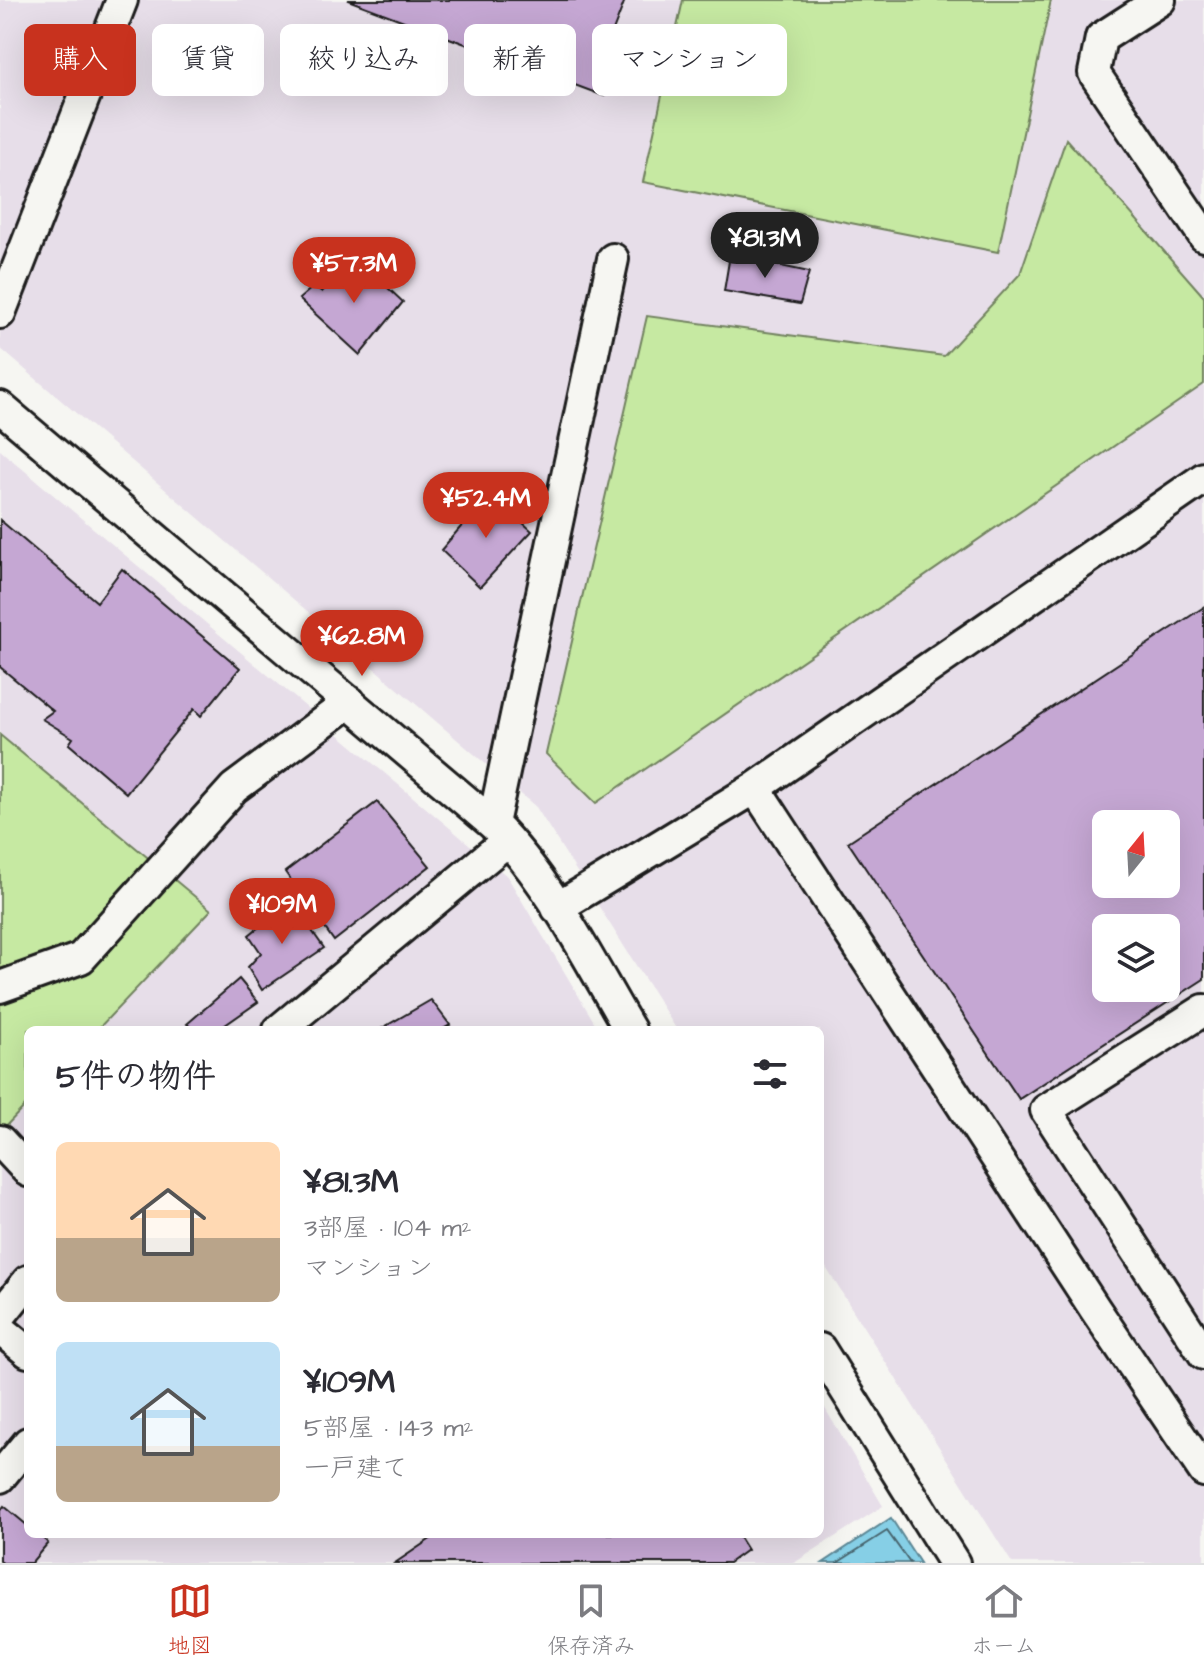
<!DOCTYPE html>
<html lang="ja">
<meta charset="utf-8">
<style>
:root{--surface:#fff;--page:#f2f2f3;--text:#2b2b33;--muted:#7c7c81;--line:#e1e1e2;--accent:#c8321e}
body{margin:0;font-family:"Architects Daughter","Klee One",sans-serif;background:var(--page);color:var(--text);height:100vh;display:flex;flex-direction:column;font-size:30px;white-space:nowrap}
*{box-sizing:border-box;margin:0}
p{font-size:26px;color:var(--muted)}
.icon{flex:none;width:44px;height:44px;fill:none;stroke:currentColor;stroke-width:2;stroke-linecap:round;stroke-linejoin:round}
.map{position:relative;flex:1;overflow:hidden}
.side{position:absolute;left:24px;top:1026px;width:800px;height:512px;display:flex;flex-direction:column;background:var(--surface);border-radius:12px;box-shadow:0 8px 32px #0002}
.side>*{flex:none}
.hud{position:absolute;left:24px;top:24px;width:800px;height:72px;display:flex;gap:16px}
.needle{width:52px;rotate:18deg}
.fabs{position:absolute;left:1092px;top:810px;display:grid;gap:16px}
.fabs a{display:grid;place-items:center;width:88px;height:88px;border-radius:12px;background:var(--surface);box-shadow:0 8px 32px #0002;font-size:40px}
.price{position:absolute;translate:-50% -68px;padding:0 18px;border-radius:28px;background:var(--accent);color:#fff;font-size:26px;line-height:52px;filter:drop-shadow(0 2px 4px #0008)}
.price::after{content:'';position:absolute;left:50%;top:48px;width:24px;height:18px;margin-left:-12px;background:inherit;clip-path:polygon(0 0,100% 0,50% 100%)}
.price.current{background:#222;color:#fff}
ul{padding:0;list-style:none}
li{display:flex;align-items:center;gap:24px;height:200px;padding:0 32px}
li span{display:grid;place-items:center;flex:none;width:224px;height:160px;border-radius:12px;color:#555}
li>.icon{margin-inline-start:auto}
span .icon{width:96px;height:96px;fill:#fffc;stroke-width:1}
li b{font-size:34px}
h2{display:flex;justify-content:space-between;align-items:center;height:96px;padding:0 32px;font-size:34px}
.tag{padding:0 28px;border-radius:12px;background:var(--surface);box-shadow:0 8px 32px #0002;font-size:28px;line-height:72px}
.tag.current{background:var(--accent);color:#fff}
.dock{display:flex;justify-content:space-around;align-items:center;height:112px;border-top:2px solid var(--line);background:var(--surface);font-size:22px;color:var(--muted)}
.dock a{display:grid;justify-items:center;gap:4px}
.dock .current{color:var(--accent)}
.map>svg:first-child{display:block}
</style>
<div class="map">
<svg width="1204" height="1563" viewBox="0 0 1204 1563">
<rect width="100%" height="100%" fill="#f6f6f2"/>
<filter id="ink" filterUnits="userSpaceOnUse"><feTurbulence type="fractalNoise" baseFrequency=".0125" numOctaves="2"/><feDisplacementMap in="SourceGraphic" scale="16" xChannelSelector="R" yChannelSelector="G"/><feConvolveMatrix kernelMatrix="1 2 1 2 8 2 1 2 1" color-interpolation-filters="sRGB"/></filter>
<g filter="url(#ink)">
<path fill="#e7dee9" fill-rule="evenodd" d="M0 0H1204V1563H1012L820 1258V1030H677L536 807 0 348ZM1106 824H1166V884H1106ZM1106 928H1166V988H1106Z
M0 450 507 876 599 1030H28V1534H820V1400L883 1506 794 1563H0Z"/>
<path fill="#c6e9a2" stroke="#71825f" stroke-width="2" d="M683 0H1051L998 252 643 182Z
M1066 139 1204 297V384L596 803 546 754 647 316 944 356 1020 274Z
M0 735 211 910 97 1030H28V1103L0 1132Z"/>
<path fill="#86cfe6" stroke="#5c8795" stroke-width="2" d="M891 1518 920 1563H823Z"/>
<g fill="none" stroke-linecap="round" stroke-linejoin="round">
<path stroke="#46646d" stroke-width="2" d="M837 1563 887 1531 910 1563"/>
</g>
<path fill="#c5a7d3" stroke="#1c1c1c" stroke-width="2" fill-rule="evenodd" d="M348 0H625L608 44 623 53 604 96Z
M730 255 809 272 800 304 724 291Z
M354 256 403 302 360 355 299 299 314 286 322 292Z
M490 493 532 531 480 587 441 550Z
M0 520 97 602 122 569 240 668 201 716 194 709 126 793 69 744 73 738 42 719 53 711 0 667Z
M1204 607V979L1019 1099 848 842ZM1106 824H1166V884H1106ZM1106 928H1166V988H1106Z
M377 802 430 866 334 941 285 872Z
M291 901 324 948 262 990 248 967 261 953 249 935Z
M239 979 258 1002 218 1030H194L187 1024Z
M431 1000 450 1025 441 1030H379Z
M4 1506 28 1526V1534H38L48 1543 31 1563H3L0 1561V1511Z
M438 1534H737L747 1550 729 1563H395Z"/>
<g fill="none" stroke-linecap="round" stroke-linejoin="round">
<defs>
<path id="minor" d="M1160 0 1101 38 1094 73 1204 236
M0 313 122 0
M0 407 493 824C551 882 589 961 630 1030
M755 788 1095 1309 1204 1471
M493 824 613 259
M557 908 755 788 1204 478
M0 987 81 958 234 788 350 702
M1204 1010 1046 1110 1204 1354
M279 1030 508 840
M0 1141 28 1171
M0 1316 28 1281
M0 1329 28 1352
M820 1349 954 1563
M0 1477 28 1443"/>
</defs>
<use href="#minor" stroke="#1c1c1c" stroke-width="36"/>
<use href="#minor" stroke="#f6f6f2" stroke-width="30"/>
</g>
</g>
</svg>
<div class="fabs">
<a><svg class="needle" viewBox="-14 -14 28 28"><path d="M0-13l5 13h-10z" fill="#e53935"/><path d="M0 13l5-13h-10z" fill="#7c7c81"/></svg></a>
<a><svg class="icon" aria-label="layers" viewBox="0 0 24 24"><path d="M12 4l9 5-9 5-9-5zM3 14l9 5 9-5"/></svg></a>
</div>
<b class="price current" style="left:765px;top:280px">¥81.3M</b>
<b class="price" style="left:354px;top:305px">¥57.3M</b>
<b class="price" style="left:486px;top:540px">¥52.4M</b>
<b class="price" style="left:362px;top:678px">¥62.8M</b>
<b class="price" style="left:282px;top:946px">¥109M</b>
<div class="hud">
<a class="tag current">購入</a>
<a class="tag">賃貸</a>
<a class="tag">絞り込み</a>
<a class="tag">新着</a>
<a class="tag">マンション</a>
</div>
<section class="side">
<h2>5件の物件<svg class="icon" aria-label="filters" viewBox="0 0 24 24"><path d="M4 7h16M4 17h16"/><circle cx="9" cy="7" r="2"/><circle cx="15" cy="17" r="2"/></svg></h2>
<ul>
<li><span style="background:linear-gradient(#ffd9b3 60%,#b9a48a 0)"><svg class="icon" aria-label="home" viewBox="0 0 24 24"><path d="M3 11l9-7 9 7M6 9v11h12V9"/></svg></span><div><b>¥81.3M</b><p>3部屋 · 104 m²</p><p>マンション</p></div></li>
<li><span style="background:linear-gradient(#bfe0f5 65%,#b9a48a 0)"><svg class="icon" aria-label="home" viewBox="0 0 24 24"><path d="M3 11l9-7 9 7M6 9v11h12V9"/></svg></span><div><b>¥109M</b><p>5部屋 · 143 m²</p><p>一戸建て</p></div></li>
</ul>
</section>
</div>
<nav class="dock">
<a class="current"><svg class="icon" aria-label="map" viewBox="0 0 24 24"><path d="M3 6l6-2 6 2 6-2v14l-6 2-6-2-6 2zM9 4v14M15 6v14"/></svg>地図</a>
<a><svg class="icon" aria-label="saved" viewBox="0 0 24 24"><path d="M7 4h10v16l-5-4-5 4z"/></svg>保存済み</a>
<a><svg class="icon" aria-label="home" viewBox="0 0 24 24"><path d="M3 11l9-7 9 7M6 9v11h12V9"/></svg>ホーム</a>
</nav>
